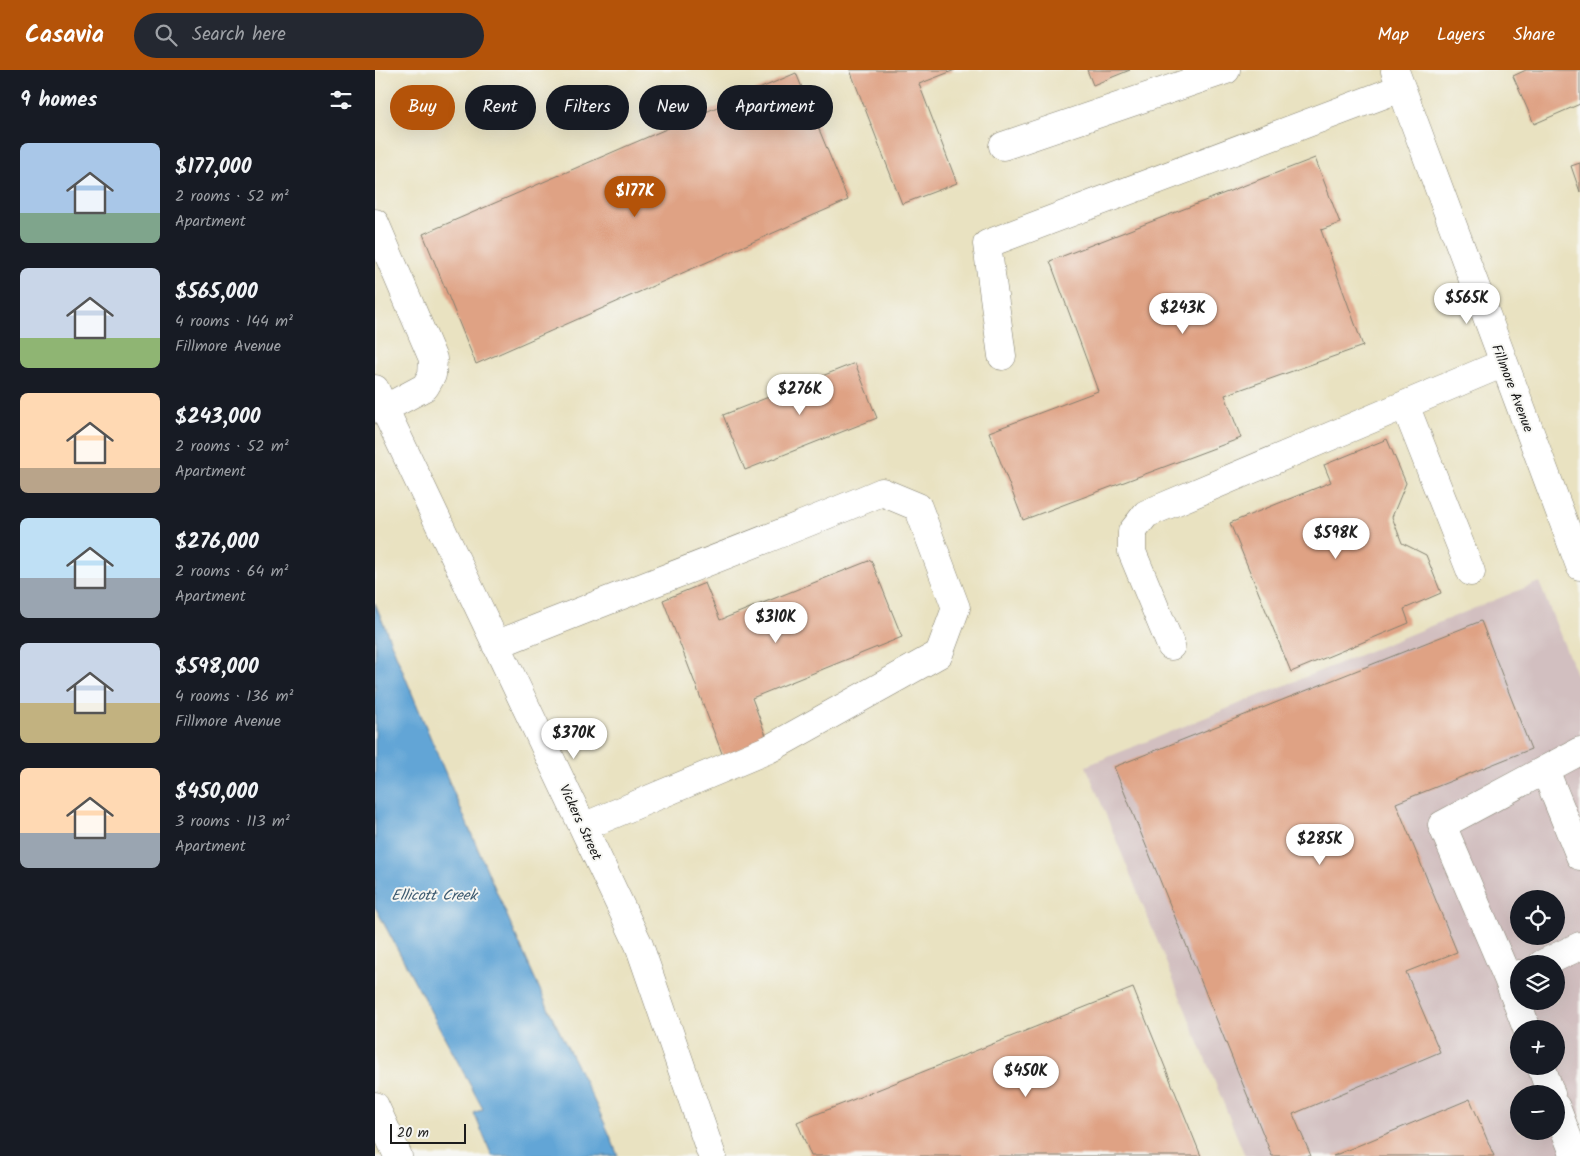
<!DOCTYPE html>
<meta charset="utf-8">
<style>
:root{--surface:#171b24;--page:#242831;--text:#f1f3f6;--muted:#9ea1a6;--accent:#b45309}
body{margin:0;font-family:Kalam,sans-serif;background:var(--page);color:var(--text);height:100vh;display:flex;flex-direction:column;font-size:19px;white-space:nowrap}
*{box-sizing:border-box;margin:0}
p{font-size:16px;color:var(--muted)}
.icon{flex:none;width:28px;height:28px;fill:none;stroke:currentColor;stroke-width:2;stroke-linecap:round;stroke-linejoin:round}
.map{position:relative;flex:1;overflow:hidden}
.side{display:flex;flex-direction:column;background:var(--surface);width:375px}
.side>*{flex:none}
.hud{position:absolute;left:15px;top:15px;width:475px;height:45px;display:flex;gap:10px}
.fabs{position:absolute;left:1135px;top:820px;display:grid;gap:10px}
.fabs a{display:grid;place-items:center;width:55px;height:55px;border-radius:50%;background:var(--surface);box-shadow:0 5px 20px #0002;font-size:25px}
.scale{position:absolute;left:15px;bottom:12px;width:76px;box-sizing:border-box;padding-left:5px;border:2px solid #1c1c1c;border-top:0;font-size:14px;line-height:18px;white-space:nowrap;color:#1c1c1c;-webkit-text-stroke:4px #f6f6f2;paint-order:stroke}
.price{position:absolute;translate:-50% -42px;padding:0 11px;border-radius:18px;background:#fff;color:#222;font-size:16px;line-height:32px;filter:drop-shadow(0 1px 2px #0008)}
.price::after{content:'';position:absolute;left:50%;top:30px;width:15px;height:11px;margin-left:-8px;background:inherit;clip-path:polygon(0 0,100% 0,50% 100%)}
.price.current{background:var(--accent);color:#fff}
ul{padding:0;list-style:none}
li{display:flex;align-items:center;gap:15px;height:125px;padding:0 20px}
li span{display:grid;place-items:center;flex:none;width:140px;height:100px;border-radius:8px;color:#555}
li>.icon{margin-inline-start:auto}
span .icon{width:60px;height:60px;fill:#fffc;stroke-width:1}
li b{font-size:21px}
h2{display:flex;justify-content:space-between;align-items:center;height:60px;padding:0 20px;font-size:21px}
.tag{padding:0 18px;border-radius:22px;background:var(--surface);box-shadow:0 5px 20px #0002;font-size:18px;line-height:45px}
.tag.current{background:var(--accent);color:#fff}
header{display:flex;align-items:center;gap:30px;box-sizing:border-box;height:70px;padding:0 25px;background:var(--accent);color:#fff}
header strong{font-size:24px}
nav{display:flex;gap:28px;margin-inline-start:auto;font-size:18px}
.search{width:350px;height:45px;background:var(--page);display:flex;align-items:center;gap:12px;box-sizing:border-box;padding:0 18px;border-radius:28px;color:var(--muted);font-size:19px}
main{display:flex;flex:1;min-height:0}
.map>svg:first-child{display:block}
</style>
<header>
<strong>Casavia</strong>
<div class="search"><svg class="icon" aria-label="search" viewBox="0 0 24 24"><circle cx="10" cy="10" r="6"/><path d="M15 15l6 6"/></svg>Search here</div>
<nav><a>Map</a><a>Layers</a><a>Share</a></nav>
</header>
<main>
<section class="side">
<h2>9 homes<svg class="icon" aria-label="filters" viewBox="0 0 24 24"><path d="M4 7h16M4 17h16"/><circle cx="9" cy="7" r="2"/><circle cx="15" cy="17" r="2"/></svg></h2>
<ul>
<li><span style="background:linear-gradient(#a9c7e8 70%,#7fa58c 0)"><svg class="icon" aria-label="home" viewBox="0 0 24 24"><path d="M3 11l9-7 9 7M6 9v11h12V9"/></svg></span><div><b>$177,000</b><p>2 rooms · 52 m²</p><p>Apartment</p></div></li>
<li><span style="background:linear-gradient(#c9d6e8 70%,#8fb573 0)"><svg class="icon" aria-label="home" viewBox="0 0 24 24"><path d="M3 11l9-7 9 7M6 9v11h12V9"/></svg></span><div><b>$565,000</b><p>4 rooms · 144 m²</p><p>Fillmore Avenue</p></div></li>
<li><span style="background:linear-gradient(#ffd9b3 75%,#b9a48a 0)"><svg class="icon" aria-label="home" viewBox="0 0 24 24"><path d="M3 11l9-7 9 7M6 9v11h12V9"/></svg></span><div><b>$243,000</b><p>2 rooms · 52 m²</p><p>Apartment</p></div></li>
<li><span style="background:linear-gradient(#bfe0f5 60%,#9aa5b1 0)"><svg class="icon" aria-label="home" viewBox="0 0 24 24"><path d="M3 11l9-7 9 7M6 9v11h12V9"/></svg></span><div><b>$276,000</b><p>2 rooms · 64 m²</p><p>Apartment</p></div></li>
<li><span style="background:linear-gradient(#c9d6e8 60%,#c2b280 0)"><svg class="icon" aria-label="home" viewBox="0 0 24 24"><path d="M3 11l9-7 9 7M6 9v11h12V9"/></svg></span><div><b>$598,000</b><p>4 rooms · 136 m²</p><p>Fillmore Avenue</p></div></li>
<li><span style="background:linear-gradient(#ffd9b3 65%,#9aa5b1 0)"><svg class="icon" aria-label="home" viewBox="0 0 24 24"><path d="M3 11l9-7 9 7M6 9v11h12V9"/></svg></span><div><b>$450,000</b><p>3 rooms · 113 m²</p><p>Apartment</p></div></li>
</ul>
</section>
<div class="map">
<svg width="1205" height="1086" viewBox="0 0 1205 1086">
<rect width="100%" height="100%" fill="#f6f6f2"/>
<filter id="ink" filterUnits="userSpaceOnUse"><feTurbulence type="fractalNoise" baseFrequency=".02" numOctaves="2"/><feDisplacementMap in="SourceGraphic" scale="10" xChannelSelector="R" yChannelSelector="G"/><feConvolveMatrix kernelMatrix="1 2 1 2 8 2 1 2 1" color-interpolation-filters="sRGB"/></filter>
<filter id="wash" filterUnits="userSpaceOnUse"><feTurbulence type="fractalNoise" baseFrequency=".0096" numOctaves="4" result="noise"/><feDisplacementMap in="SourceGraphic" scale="20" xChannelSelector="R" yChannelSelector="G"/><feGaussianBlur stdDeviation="1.12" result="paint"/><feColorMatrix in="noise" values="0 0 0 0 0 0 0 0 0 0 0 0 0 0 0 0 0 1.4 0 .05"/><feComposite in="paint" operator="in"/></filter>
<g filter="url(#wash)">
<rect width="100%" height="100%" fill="#e9e2c1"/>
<path fill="#d2bfc0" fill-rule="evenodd" d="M1164 512 1205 614V1086H870L711 696ZM1144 829H1181V866H1144ZM1144 894H1181V931H1144ZM1144 959H1181V996H1144ZM1144 1024H1181V1061H1144Z"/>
<path fill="#62a5d6" stroke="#3f6079" d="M0 533C53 664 108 793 166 922 190 977 222 1029 243 1086H117L99 1043 108 1039 0 837Z"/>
<g id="blocks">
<path fill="#dfa284" d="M475 0H580L544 14 582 113 527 134Z
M712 0H755L718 15Z
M1151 0H1205V34L1159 54 1138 6Z
M421 3 473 130 101 294 48 164Z
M940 88 965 153 946 160 988 276 850 325 866 368 648 450 614 362 723 321 675 191Z
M1205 93V122L1196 96Z
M480 293 502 348 370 400 348 345Z
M1012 369 1031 413 1017 447 1027 473 1051 485 1066 523 1029 539 1034 553 916 602 855 453 956 412 949 395Z
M496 490 527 567 377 628 392 668 348 686 288 530 330 513 345 550Z
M1106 551 1156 679 1021 733 1082 882 1031 902 1065 982 918 1044 936 1086H897L739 697Z
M758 918 826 1086H436L422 1052Z
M1095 1029 1119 1086H958Z"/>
</g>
</g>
<g filter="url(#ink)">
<use href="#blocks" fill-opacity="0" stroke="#827f6e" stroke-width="1"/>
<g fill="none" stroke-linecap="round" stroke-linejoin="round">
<defs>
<path id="minor" d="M1020 1 1205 496
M628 76 851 0
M0 153 58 289 57 305 50 317 9 339
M627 286 612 174 1026 18
M0 319 264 875 337 1086
M1030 335 1096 502
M121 575C249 523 379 476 507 422L543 437 581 538 564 584 394 679 208 757
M796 576 757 482V462L771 444 1129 293
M1170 700 1205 786
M1167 894 1205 876
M1144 904 1133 909 1067 755 1205 681
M1133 909 1152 959
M1166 996 1176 1024
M0 1036 23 1086
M1181 1037 1200 1086"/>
</defs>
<use href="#minor" stroke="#827f6e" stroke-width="29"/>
<use href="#minor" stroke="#fff" stroke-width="28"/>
</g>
</g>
<g text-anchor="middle" stroke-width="4" stroke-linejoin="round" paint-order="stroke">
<g font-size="14" fill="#1c1c1c" stroke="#f6f6f2">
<text transform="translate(1138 318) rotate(69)" y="5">Fillmore Avenue</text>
<text transform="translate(206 752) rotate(65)" y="5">Vickers Street</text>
</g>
<g font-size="15" font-style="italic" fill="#3c5a70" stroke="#f6f6f2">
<text x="59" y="830">Ellicott Creek</text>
</g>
</g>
</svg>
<div class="fabs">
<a><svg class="icon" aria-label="locate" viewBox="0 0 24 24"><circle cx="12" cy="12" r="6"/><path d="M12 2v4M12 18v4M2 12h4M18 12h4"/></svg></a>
<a><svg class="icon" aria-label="layers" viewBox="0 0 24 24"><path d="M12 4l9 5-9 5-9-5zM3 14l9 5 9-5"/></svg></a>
<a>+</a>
<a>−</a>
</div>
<div class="scale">20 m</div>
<b class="price current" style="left:260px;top:148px">$177K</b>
<b class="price" style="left:1092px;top:255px">$565K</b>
<b class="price" style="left:808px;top:265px">$243K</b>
<b class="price" style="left:425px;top:346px">$276K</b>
<b class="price" style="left:961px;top:490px">$598K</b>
<b class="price" style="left:401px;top:574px">$310K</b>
<b class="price" style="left:199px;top:690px">$370K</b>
<b class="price" style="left:945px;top:796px">$285K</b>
<b class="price" style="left:651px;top:1028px">$450K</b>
<div class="hud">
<a class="tag current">Buy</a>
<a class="tag">Rent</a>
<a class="tag">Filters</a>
<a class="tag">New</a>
<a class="tag">Apartment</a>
</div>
</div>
</main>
